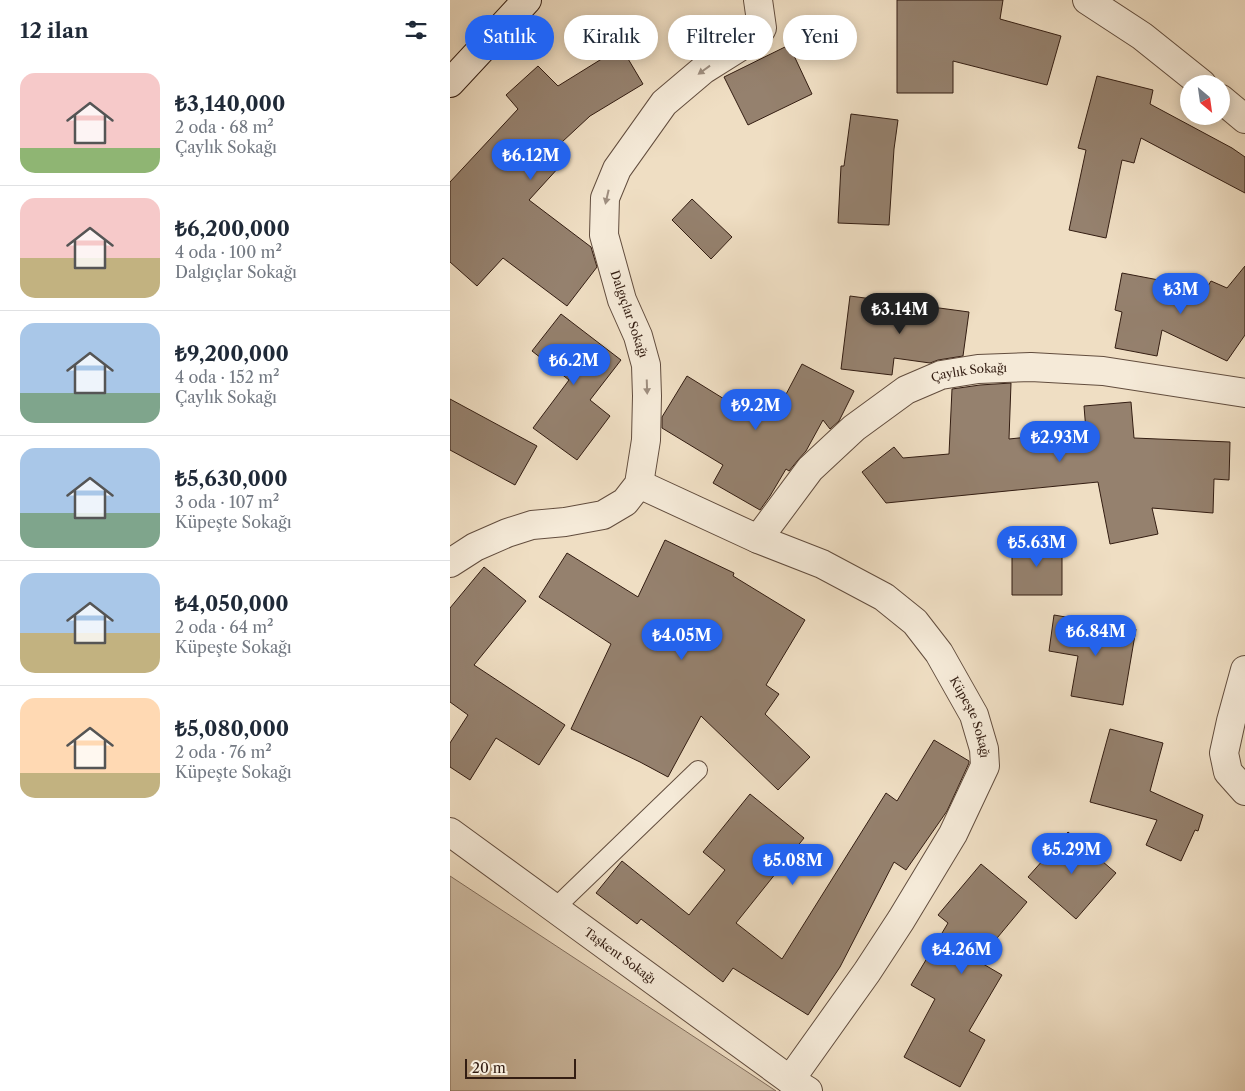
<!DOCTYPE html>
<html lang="tr">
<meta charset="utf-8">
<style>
:root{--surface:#fff;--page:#f6f6f7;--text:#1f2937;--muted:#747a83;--line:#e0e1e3;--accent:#2563eb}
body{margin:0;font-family:"Libre Caslon Text",serif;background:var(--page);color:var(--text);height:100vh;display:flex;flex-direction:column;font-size:19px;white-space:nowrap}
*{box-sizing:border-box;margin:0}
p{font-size:16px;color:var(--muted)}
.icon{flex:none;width:28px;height:28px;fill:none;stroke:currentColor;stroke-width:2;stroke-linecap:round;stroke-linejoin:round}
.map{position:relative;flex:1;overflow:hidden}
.details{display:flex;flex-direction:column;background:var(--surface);width:450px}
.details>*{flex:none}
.guide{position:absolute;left:15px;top:15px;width:475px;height:45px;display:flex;gap:10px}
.needle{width:32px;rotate:151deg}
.controls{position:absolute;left:730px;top:75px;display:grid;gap:10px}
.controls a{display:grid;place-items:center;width:50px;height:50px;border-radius:50%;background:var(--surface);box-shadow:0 2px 12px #0003;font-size:25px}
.scale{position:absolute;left:15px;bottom:12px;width:111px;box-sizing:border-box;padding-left:5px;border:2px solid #331d12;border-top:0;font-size:14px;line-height:18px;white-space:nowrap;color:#331d12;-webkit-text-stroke:4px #f5ead8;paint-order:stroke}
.price{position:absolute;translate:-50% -42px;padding:0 11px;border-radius:18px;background:var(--accent);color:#fff;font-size:16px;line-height:32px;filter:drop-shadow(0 1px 2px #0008)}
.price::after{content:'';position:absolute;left:50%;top:30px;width:15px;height:11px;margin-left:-8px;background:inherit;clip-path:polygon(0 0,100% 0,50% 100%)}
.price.selected{background:#222;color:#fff}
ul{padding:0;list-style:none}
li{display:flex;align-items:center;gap:15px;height:125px;padding:0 20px}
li+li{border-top:1px solid var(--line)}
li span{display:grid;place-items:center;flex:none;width:140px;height:100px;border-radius:15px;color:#555}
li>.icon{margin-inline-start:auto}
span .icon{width:60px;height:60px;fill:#fffc;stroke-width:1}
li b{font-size:21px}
h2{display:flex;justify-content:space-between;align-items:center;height:60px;padding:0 20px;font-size:21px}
.pill{padding:0 18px;border-radius:22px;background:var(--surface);box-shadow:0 2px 12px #0003;font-size:18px;line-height:45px}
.pill.selected{background:var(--accent);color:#fff}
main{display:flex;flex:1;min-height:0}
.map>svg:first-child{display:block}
</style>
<main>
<section class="details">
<h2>12 ilan<svg class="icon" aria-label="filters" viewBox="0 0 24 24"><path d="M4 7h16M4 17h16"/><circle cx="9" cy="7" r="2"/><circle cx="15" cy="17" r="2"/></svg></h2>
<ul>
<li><span style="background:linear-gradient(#f6c9c9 75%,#8fb573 0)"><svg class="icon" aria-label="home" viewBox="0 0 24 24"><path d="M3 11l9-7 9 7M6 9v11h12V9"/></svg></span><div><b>₺3,140,000</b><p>2 oda · 68 m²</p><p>Çaylık Sokağı</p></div></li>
<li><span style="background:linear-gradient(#f6c9c9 60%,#c2b280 0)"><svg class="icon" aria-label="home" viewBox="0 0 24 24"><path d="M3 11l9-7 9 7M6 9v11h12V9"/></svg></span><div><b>₺6,200,000</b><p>4 oda · 100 m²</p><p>Dalgıçlar Sokağı</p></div></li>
<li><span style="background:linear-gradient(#a9c7e8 70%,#7fa58c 0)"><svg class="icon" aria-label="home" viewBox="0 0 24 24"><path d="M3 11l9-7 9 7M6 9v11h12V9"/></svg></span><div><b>₺9,200,000</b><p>4 oda · 152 m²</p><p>Çaylık Sokağı</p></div></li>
<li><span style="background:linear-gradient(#a9c7e8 65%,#7fa58c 0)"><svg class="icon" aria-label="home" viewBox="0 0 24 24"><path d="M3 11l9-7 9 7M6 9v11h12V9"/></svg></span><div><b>₺5,630,000</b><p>3 oda · 107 m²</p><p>Küpeşte Sokağı</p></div></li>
<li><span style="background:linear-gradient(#a9c7e8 60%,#c2b280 0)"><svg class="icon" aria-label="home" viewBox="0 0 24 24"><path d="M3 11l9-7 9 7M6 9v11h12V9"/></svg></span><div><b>₺4,050,000</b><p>2 oda · 64 m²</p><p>Küpeşte Sokağı</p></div></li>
<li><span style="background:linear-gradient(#ffd9b3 75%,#c2b280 0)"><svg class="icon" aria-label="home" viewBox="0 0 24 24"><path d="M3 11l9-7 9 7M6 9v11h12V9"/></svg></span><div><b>₺5,080,000</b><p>2 oda · 76 m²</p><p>Küpeşte Sokağı</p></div></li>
</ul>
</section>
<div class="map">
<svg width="795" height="1091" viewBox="0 0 795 1091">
<rect width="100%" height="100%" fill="#efdec3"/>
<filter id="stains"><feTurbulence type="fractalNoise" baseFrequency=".004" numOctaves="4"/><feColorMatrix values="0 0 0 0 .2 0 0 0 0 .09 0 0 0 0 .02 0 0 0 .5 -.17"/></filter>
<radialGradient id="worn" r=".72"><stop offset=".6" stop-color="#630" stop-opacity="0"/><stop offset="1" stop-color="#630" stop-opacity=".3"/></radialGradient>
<path fill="#cfbda5" stroke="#816d5c" d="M0 876 299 1073 326 1091H0Z"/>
<path fill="#95816e" stroke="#331d12" d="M447 0H553L550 19 611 36 597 85 503 61V93H447Z
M339 45 362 94 298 125 274 77Z
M171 47 193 84 140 116 98 155 110 166 79 200 141 247 147 267 117 306 53 258 27 286 0 262V182L68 109 56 95 88 66 108 86Z
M647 76 703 90 700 104 782 148 795 157V193L691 138 684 163 672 160 656 238 619 230 636 150 628 148Z
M401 114 448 120 444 149 439 225 388 223 391 166H394Z
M242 199 282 237 261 259 222 220Z
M795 266V335L777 361 712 330 707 356 665 348 672 312 665 310 672 273 756 289 761 281 777 288Z
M400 296 519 312 513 356 488 360 480 363 444 358 442 375 391 369Z
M111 314 171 360 140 400 160 416 127 460 83 428 119 380 82 351Z
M352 364 404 391 389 421 380 429 373 420 356 451 348 460 339 471 336 469 320 496 310 510 263 483 273 465 212 428V417L237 376 300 415 305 407 324 417Z
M561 383 559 439 636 431 634 406 681 402 684 438 780 442 779 480 764 479 763 513 702 508 708 534 660 544 648 482 436 503 412 472 444 447 453 458 499 454 502 389 530 385Z
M0 399 87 446 65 485 0 450Z
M215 540 284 573 283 576 355 620 316 685 329 694 315 714 360 757 328 790 251 716 218 777 190 762 121 729 161 644 89 597 117 553 188 597Z
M562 541H612V595H562Z
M34 567 76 601 24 665 115 725 89 765 46 738 20 780 0 767V743L18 715 0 702V608Z
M604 615 686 629 673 705 621 696 628 656 599 651Z
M660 729 713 743 700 791 753 815 748 831 745 830 731 861 696 845 707 820 640 802Z
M484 740 519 761V763L497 811 456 870 444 862 390 967 358 1015 283 968 273 982 191 919 187 924 146 893 172 861 239 915 275 870 253 852 300 794 354 838 286 923 332 959 436 793 447 801Z
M618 832 666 873 626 919 578 877Z
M531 864 577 902 528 961 552 975 519 1031 535 1040 510 1087 454 1057 485 999 461 985 498 923 488 915Z"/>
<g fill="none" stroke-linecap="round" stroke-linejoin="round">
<defs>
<path id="lane" d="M105 908 248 770"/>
<g id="street">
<path d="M637 0 692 36 752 84"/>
<path d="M771 99 795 119"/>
<path id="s1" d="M189 484 308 539 372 564 434 597 465 622 489 653 524 715 534 749 535 766 503 834 451 920 417 972 340 1080"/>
<path id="s2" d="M308 539 360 469 404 428 456 390 491 375 528 369 581 367 653 371 795 393"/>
<path d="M0 563 25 547 57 533 82 525 115 522 153 515 175 502 189 484 196 440 197 396 196 365 188 336 172 300 154 235 155 198 167 169 214 103 253 70 307 36 312 28 308 0"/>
<path d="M795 670 781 721 774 753 778 772 795 791"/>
<path id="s3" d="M0 832 340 1080 358 1091"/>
</g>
<path id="secondary" d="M0 83 77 0"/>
</defs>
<use href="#lane" stroke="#624d3e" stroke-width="20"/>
<use href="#street" stroke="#624d3e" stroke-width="30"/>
<use href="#secondary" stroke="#331d12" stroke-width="30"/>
<use href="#lane" stroke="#f5ead8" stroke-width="18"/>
<use href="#street" stroke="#f5ead8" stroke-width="28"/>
<use href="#secondary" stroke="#f5ead8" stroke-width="28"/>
</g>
<defs><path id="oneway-solid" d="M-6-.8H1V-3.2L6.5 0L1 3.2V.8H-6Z" transform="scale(1.25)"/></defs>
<g fill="#9e8e7f">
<use href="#oneway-solid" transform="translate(254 70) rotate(144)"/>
<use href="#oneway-solid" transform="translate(157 197) rotate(103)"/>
<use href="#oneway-solid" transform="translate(197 387) rotate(88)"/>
</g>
<g text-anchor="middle" stroke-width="5" stroke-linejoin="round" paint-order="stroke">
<g font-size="12" fill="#331d12" stroke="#f5ead8">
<text transform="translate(179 314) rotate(71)" y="4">Dalgıçlar Sokağı</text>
<text dy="4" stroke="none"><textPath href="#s2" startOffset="278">Çaylık Sokağı</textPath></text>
<text dy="4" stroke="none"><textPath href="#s1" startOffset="421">Küpeşte Sokağı</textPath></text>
<text dy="4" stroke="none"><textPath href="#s3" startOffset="210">Taşkent Sokağı</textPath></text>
</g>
</g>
<rect width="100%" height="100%" filter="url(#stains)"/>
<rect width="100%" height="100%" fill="url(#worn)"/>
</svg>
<div class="controls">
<a><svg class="needle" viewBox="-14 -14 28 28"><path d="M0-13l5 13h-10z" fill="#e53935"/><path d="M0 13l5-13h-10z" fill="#747a83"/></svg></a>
</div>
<div class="scale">20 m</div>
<b class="price" style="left:81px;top:181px">₺6.12M</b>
<b class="price" style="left:731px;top:315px">₺3M</b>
<b class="price selected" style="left:450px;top:335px">₺3.14M</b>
<b class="price" style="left:124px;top:386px">₺6.2M</b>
<b class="price" style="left:306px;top:431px">₺9.2M</b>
<b class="price" style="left:610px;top:463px">₺2.93M</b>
<b class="price" style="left:587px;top:568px">₺5.63M</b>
<b class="price" style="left:646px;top:657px">₺6.84M</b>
<b class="price" style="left:232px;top:661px">₺4.05M</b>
<b class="price" style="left:622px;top:875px">₺5.29M</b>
<b class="price" style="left:343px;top:886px">₺5.08M</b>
<b class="price" style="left:512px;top:975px">₺4.26M</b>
<div class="guide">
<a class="pill selected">Satılık</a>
<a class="pill">Kiralık</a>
<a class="pill">Filtreler</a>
<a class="pill">Yeni</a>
</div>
</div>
</main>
